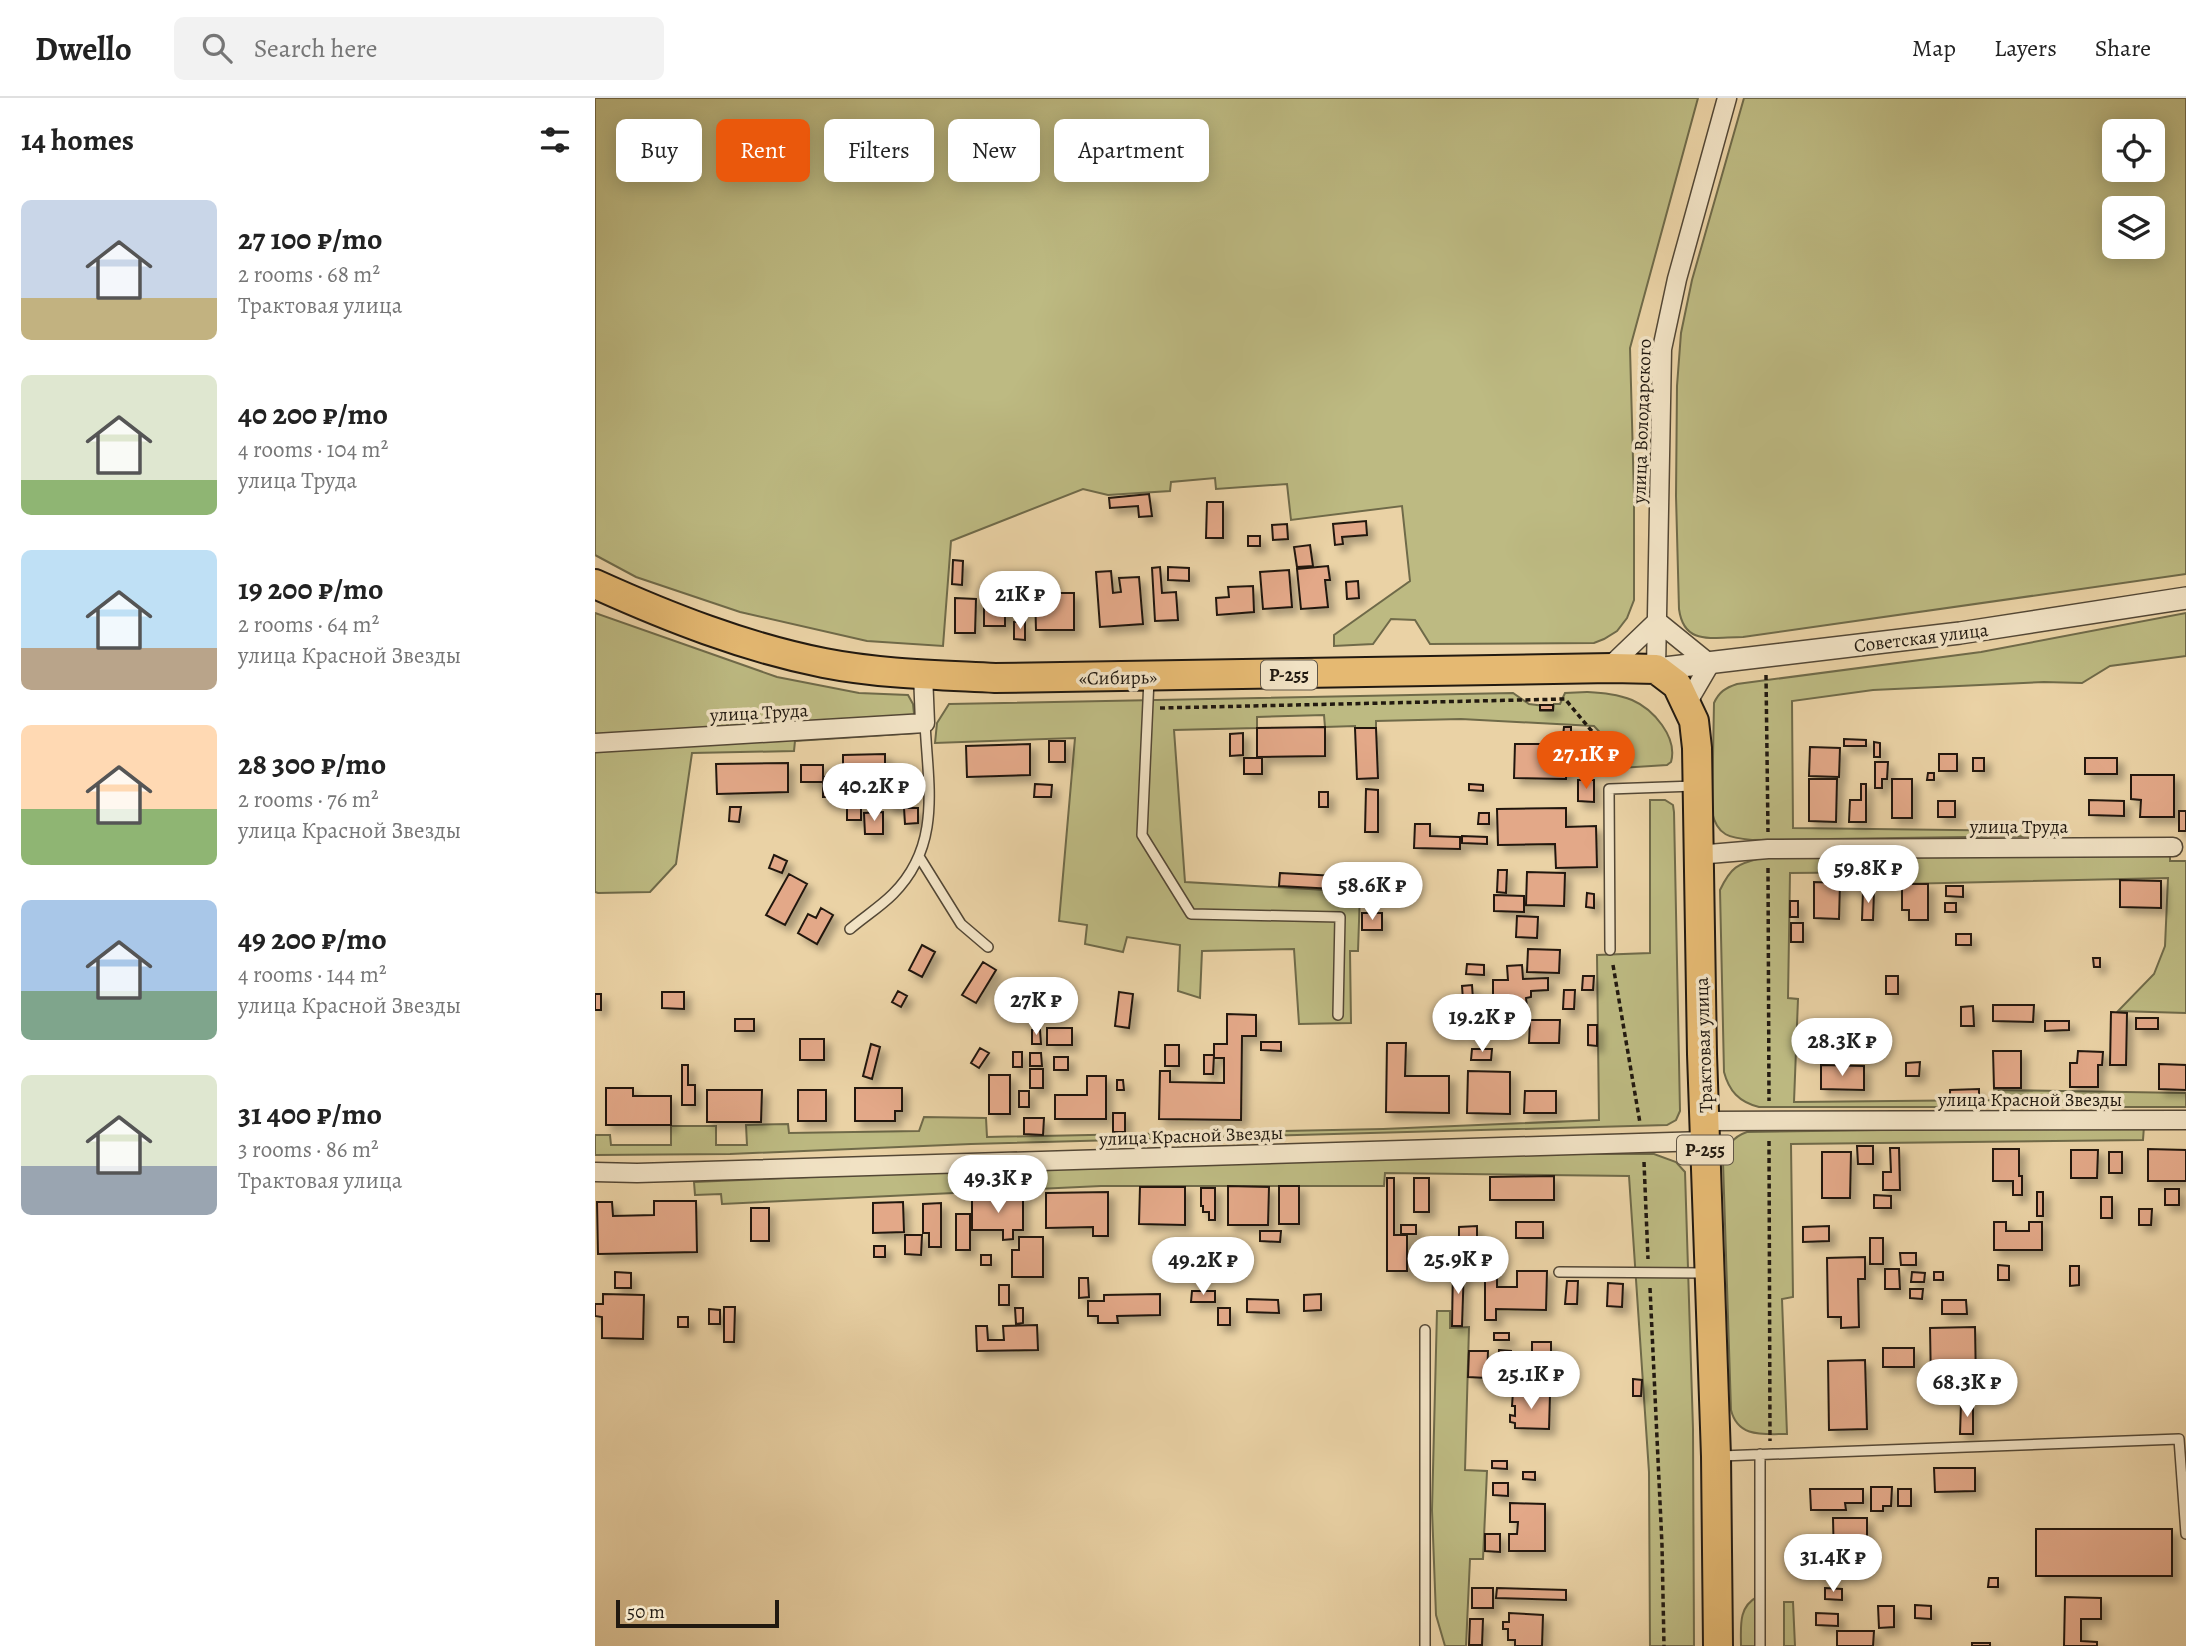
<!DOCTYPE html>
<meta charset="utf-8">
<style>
:root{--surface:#fff;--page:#f2f2f2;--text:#222;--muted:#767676;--line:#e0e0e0;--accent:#ea580c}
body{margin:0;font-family:Alegreya,serif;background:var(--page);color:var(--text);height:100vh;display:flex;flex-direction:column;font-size:26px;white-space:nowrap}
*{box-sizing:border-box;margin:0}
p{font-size:23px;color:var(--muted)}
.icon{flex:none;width:38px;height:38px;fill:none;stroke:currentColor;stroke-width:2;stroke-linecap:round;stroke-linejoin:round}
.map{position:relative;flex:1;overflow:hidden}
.drawer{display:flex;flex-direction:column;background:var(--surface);width:595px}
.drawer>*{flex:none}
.guide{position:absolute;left:21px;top:21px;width:665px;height:63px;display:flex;gap:14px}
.buttons{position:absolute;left:1507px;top:21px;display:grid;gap:14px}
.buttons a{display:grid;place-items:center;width:63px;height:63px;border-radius:10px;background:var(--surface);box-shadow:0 4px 18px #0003;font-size:35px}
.scale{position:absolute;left:21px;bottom:18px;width:163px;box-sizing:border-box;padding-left:7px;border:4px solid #211910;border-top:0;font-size:19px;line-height:24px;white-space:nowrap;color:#211910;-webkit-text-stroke:5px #f1e2c4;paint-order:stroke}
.price{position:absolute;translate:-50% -60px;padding:0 16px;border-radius:24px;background:#fff;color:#222;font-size:23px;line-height:46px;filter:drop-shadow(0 2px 4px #0008)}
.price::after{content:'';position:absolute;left:50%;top:42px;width:21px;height:16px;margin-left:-10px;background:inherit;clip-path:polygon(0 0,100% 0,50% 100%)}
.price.current{background:var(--accent);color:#fff}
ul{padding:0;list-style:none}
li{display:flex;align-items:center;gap:21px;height:175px;padding:0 21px}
li span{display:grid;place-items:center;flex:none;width:196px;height:140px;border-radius:10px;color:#555}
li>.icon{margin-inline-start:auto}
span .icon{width:84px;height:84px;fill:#fffc;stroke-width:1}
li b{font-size:30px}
h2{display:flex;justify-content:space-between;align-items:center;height:84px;padding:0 21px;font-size:30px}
.tag{padding:0 24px;border-radius:10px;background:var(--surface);box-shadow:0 4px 18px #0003;font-size:24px;line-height:63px}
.tag.current{background:var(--accent);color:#fff}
header{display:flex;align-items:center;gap:42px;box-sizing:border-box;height:98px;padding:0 35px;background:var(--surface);border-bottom:2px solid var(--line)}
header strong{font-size:33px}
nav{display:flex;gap:38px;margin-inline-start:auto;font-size:24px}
.search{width:490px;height:63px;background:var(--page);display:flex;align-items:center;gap:18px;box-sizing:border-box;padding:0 24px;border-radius:10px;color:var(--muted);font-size:26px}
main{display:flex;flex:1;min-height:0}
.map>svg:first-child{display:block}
</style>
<header>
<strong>Dwello</strong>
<div class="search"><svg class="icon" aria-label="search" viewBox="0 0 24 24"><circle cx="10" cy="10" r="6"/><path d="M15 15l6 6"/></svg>Search here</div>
<nav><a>Map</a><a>Layers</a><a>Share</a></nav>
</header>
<main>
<section class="drawer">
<h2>14 homes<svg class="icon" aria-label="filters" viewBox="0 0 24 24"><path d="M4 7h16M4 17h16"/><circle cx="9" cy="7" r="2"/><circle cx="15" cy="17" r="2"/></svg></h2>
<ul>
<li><span style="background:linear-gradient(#c9d6e8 70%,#c2b280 0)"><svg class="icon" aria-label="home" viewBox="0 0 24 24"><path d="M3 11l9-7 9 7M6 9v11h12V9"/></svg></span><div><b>27 100 ₽/mo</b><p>2 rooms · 68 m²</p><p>Трактовая улица</p></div></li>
<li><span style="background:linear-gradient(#dfe7d0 75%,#8fb573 0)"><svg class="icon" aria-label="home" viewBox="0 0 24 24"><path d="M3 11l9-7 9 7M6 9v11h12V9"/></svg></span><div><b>40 200 ₽/mo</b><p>4 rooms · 104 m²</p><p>улица Труда</p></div></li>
<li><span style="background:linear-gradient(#bfe0f5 70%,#b9a48a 0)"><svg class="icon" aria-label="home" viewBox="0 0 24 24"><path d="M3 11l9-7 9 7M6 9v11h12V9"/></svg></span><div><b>19 200 ₽/mo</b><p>2 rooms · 64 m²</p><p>улица Красной Звезды</p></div></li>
<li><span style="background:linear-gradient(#ffd9b3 60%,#8fb573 0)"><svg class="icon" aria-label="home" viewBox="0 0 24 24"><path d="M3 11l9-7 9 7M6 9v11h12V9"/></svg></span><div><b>28 300 ₽/mo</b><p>2 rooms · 76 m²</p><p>улица Красной Звезды</p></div></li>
<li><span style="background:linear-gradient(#a9c7e8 65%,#7fa58c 0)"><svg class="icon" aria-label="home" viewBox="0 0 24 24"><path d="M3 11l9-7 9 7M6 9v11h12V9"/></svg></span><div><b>49 200 ₽/mo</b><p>4 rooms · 144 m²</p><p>улица Красной Звезды</p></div></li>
<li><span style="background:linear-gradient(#dfe7d0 65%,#9aa5b1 0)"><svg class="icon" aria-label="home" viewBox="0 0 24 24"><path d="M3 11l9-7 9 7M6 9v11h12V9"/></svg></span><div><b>31 400 ₽/mo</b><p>3 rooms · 86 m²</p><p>Трактовая улица</p></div></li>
</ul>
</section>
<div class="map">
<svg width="1591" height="1548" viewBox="0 0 1591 1548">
<defs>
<filter id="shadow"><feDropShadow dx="6" dy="6" stdDeviation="3.5" flood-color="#0004"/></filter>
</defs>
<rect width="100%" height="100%" fill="#ead2a5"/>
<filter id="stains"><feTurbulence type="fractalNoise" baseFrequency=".00286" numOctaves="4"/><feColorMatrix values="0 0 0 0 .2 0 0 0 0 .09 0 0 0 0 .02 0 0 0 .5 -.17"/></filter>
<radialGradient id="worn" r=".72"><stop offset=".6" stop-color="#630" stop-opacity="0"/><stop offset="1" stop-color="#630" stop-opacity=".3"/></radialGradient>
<path fill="#bdba82" stroke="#6f6a49" stroke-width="2" fill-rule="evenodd" d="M0 0H1103L1035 250 1039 398V502L1032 520 1022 533 1009 541 999 545 835 546 820 522 796 521 778 546 739 548V537L815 483 807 408 696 422 692 386 621 391 620 380 576 384 575 393 513 397 488 391 356 443 348 548 272 543 145 514 41 479 0 457Z
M1149 0H1591V476L1148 539C1117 539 1089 548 1084 511L1081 398 1082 288 1086 235 1097 182ZM1519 33H1558V72H1519ZM1519 110H1558V149H1519Z
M0 515 182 579 264 595 313 597 318 606 321 635 200 643 199 653 97 655 81 766 55 794 3 795 0 794Z
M1591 515V558L1515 568 1487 585 1449 584 1278 592 1197 603 1198 730 1445 733 1444 738 1157 742C1135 740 1122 738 1117 714L1119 605C1124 594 1130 590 1142 586L1386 554Z
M992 594C1007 595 1023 596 1037 602 1058 611 1083 639 1076 664L1072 667 1025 670V656L999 628 866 621 781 623V630H760V628L730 629 729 617 662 619V630L579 632 590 784 765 794 763 853H755L756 925 704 926 699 851 607 853 605 900 583 893 585 847 532 839 528 854 490 846 492 827 464 823 480 640 340 645 342 625 354 606 918 595 934 606 950 608 946 613H958L959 606H965L970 595Z
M1055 702H1070L1078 707 1079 714 1085 1013 1081 1022 1072 1027 376 1046 135 1056 0 1057V1037H15L16 1047H76V1028H121V1047H152L151 1027 193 1026 194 1035 324 1033 329 1019 391 1020 392 1039 788 1031 1004 1022 1002 857 1055 855Z
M1575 758V763H1591V915L1523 913 1559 876 1570 848 1573 780 1306 786V774L1195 775 1193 900 1203 901 1199 1004 1398 1002 1399 992 1591 995V1009H1164C1144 1004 1134 993 1129 974L1125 792C1136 769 1142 766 1166 760Z
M1549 1028 1548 1042 1196 1046 1198 1199 1187 1201 1192 1336C1168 1336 1143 1340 1136 1312L1128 1064C1131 1049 1137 1039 1152 1034Z
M950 1056H1059L1081 1064 1090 1074 1098 1331 1099 1548H1055L1054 1374 1034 1078 790 1075 789 1088H506L127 1106 126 1096 100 1097 99 1084 594 1063Z
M842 1213H855V1230L874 1229 870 1372 892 1373 888 1461H875L871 1548H850L841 1517 837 1412Z
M1162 1499 1168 1548H1146C1146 1529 1143 1509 1162 1499Z
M1189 1504H1198L1200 1548H1189Z"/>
<path fill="#e3a888" stroke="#211910" stroke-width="2" filter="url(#shadow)" d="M554 396 557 418 544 419 543 408 515 410 514 400Z
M612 404H628V440H611Z
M771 423 772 437 747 439 748 446 740 447 738 426Z
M692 426 693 441 678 442 677 427Z
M653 438H665V448H653Z
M715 447 718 468 702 469 699 449Z
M358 462 368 463 367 487 357 486Z
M733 468 735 482H730L733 509 706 511 702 471Z
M565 469 567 495 581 494 583 522 560 523 557 470Z
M573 469 594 470V483L573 482Z
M694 472 697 509 668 511 665 474Z
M516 473 518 495 526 494 524 480 544 479 548 526 505 529 501 474Z
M763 483 764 500 752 501 751 484Z
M658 488 659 514 622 517 621 500 634 499 633 489Z
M440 495H479V532H441Z
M389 496H410V528H389Z
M360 500 381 501 380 535H360Z
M419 524H430V542L419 541Z
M945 607H958V612H945Z
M730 629V658L662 659V630Z
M969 629H976V638H968Z
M760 630H781L783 680 762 681Z
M648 635V657L635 658V636Z
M1249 641 1271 642V648H1249Z
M454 643H470V664H454Z
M1279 644 1285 645V659H1279Z
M435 646V677L372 679 371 648Z
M920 646H946L945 655 972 656 971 681 919 680Z
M1215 649 1245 650 1244 679 1214 678Z
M290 656V688H248V657Z
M1344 656H1362V673H1344Z
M649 660H667V676H649Z
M1378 660H1389V673H1378Z
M1490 660H1522V676H1490Z
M1280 664H1293L1292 681H1287V690H1280Z
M193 665V694L122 696 121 666Z
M206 667H228V684H206Z
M1333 675H1339V682H1332Z
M1536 677H1579V719H1545L1546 702 1536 701Z
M242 678 243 699H228V679Z
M1214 681H1242L1241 724 1214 723Z
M1297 681H1317V720H1297Z
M983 682H999V704L983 703Z
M440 686 457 687 456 699H439Z
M874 686 888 687V693L874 692Z
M1266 686H1271V724H1254L1255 702H1266Z
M771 691 783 692V734H770Z
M293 693H307V709H293Z
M724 694H733V709H724Z
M1494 702 1529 703V718L1494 717Z
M1343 703H1360V719H1343Z
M135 709H146L144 724 134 723Z
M252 709H266V722H252Z
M309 710H323V725L310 726Z
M971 710V729L1001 728 1002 769 961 770 960 746 903 747 902 711Z
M1584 713H1591V733H1584Z
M288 714V736H270L269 715Z
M884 715H894V726H883Z
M820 726H835V738L865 739V751L819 750Z
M867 738 892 739V746L867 745Z
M179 757 192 763 187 775 174 770Z
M903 772H912L911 795 902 794Z
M932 774 970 775 969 808 931 807Z
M685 775 741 778 740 791 684 788Z
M194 776 212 786 190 827 171 817Z
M1525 782 1566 783V810L1525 809Z
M1219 784 1245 785 1244 821 1219 820Z
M1307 786H1333V822H1314V812H1307Z
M1351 788H1368V799L1351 798Z
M1268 792 1279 793 1278 822H1267Z
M992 795 999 796V810L991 809Z
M899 797 929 798V814L899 813Z
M1195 803H1203V819H1195Z
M1350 805H1361V814H1350Z
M226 810 238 817 222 846 203 835 213 816 221 820Z
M767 815H787V832H767Z
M922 818 943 819 942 840 921 839Z
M1196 825H1208V844H1196Z
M1361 836H1376V847H1361Z
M327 847 340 854 327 879 314 872Z
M933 851 965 852 964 875 932 874Z
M1498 860H1505V869H1499Z
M388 864 401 872 381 905 367 897Z
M872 866 889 867V877L871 876Z
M927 867 928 881 953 880V892L936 893V899L931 900 932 909 921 910V900L898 901V882H913L912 868Z
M988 878H999L998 892H987Z
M1291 878H1303V896H1291Z
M877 887 879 916H869L867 888Z
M969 892H980L979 911H968Z
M303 893 312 898 306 909 297 904Z
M67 894H89V911L67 910Z
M524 894 538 896 534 930 520 928Z
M0 896H6V912H0Z
M1398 907H1439L1438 924 1398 923Z
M1378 908 1379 928H1366V909Z
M1516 914 1532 915 1531 967H1515Z
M632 916 661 917V938H647L646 1022 564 1021 565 973H575V984L629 985V960H619V946H632Z
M1541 920H1563V931H1541Z
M140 921H159V933H140Z
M935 922H965L964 945H934Z
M1450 923H1474V932L1450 933Z
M993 927H1002V948L993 947Z
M452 930H477V947H452Z
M437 932H445L446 946H437Z
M205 941H229V962H205Z
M666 944H686V953L666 952Z
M792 945H811L810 978H854V1015L791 1014Z
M276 946 285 949 277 981 268 978Z
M570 947H584V968H570Z
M385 950 394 955 384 970 376 965Z
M877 951H897L896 962H876Z
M1398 953H1426V990H1399Z
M1483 953 1508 954 1507 967H1503V989H1475V965H1482Z
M418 954H427V969H418Z
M435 955H446L447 968H435Z
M609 957H619L618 976H609Z
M459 959H473V972H459Z
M1325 964 1324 978H1311V965Z
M1564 966 1591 967V992L1564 991Z
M87 967H93V987H100V1007H87Z
M1226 967 1269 968V992L1226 991Z
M435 971H448V990H435Z
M873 973 915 974V1016L872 1015Z
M394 977H415V1016H394Z
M492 978H511V1021H460V997H492Z
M522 982H528L529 992H522Z
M11 990H38V998H76V1027H11Z
M260 990H307V1013H300V1023H260Z
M1384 991V1001H1355V992Z
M112 992H167L166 1024H112Z
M203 992H231V1023H203Z
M424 993H434V1009H424Z
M930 993H961V1015H929Z
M518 1015H530V1034H518Z
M429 1020H449L448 1037 429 1036Z
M1262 1048H1278V1066H1263Z
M1295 1050H1304L1305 1092H1288V1074H1296Z
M1398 1051H1424V1078H1427V1097H1418V1083H1398Z
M1553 1051 1591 1052V1083H1553Z
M1476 1052H1503L1502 1080H1476Z
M1227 1054H1256L1255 1100H1227Z
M1514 1054H1527V1075H1514Z
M959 1078V1102H895V1079Z
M792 1080H799V1137H812V1173H792Z
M819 1080H834V1114H819Z
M633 1088 674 1089 673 1127H633Z
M684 1088H704V1126H684Z
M545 1089H590V1127L544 1126Z
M606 1090H620V1122H614V1114H608V1108H606Z
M1570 1091H1584V1107H1570Z
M513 1094V1138H498V1129L451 1130V1095Z
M1442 1094H1448V1118H1442Z
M1279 1097 1296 1098V1110H1279Z
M377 1099H428V1132H418V1141L408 1142V1132H377Z
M1506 1099H1517V1120H1506Z
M59 1103H101L102 1154 3 1156 2 1104H17L18 1118 59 1117Z
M308 1104 309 1134 278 1135V1105Z
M346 1105V1149H334V1135H328V1106Z
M156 1110H174V1143H156Z
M1544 1111H1557L1556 1127H1544Z
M361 1116H375V1152H361Z
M921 1124H948V1140H921Z
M1399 1124H1411V1133H1434V1124H1447V1152H1399Z
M806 1127H821V1136H806Z
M882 1128V1140H864V1129Z
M1234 1128V1143L1208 1144V1129Z
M665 1133H686L685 1144 665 1143Z
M310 1137H327L326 1157 310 1156Z
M424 1139H448V1179H417V1152H424Z
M1275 1140H1288V1166H1275Z
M279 1148H290V1159H279Z
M1305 1155H1321V1167H1306Z
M386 1157H396V1167H386Z
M1270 1159V1181H1263L1264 1229 1246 1230V1219H1233L1232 1160Z
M1403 1167 1414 1168V1182H1403Z
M858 1168H869L867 1228H857Z
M890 1168H902V1189H922V1173H952L951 1212 901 1211V1222H890Z
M1475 1168H1484V1187L1475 1188Z
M1290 1171H1304L1305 1191H1290Z
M20 1174 36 1175V1190H20Z
M1317 1174 1330 1175 1329 1184H1316Z
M1339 1174H1348V1182H1339Z
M484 1180H493L494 1199 484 1200Z
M972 1183H983L982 1206H970Z
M1013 1185 1028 1186 1027 1209 1012 1208Z
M404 1187H414V1207H404Z
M1315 1191H1328L1327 1201 1315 1200Z
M597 1193H620V1204H596Z
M8 1196 49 1197 48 1241 7 1240V1219L0 1218V1206H8Z
M565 1196V1217L522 1218 523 1225H503V1218H493V1203H509V1197Z
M726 1196V1212L709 1213V1197Z
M652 1201 683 1202 684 1215 652 1214Z
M1347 1202H1371L1372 1216H1347Z
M129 1209H140L139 1244H129Z
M420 1210H428V1225L421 1226Z
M623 1210H635V1227H623Z
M114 1211 125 1212V1226H114Z
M83 1219H93V1229H83Z
M442 1227 443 1252 382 1253 381 1228H392L393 1242H409L408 1228Z
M1380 1229 1381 1287H1336L1335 1230Z
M899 1235H914V1242H899Z
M937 1244H956V1255L937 1254Z
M1288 1250H1319V1269H1288Z
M904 1252 916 1253V1266H926V1280H903Z
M874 1253H893L892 1280 873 1279Z
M1270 1262 1272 1331 1234 1332 1233 1263Z
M1038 1281 1047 1282 1046 1298H1038Z
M918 1294 955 1296 954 1331 920 1330V1325L915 1324V1317L920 1318V1308H917Z
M1366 1305H1378V1336H1365Z
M897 1363H912V1371L897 1370Z
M1339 1370H1380V1393L1340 1394Z
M928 1374H940V1382L928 1381Z
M898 1385H913V1398L898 1397Z
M1276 1389H1297L1296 1408H1288V1413H1276Z
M1215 1391H1268V1405H1250L1251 1412H1216Z
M1303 1391H1316V1408H1303Z
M915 1405 950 1406V1453H914V1436H922L923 1424H915Z
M1238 1420H1272V1447H1264V1465H1239Z
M1441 1431H1577V1478H1441Z
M890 1436H905V1454L890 1453Z
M1394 1480H1403V1489H1393Z
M877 1490H898V1510H877Z
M902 1490 971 1492V1502L901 1500Z
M1230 1490 1247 1491V1502L1230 1501Z
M1470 1499 1506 1500V1521H1486V1543L1502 1544V1548H1469Z
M1320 1507 1336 1508V1521L1320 1520Z
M1283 1508H1299V1529L1284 1530Z
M914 1515 948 1517 947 1548H920V1542H913V1531H908V1524H914Z
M1221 1515 1243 1516V1528L1221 1527Z
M875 1521H888L887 1547H874Z
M1242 1533H1279L1278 1548H1242Z
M1377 1545H1395V1548H1377Z"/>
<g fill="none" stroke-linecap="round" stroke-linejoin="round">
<defs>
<path id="service" d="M554 581 547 737 596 816 745 819 743 917
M325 760 366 826 393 849
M255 831C269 819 285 809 298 796 347 747 333 688 330 625
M1015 852 1014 691 1100 688
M964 1174 1109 1175
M830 1232V1548
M1165 1356V1548
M1126 1358 1584 1341 1591 1436"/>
<path id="minor" d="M1012 571 1062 523 1115 566 1091 607
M1061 571 1067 251 1082 181 1132 0
M0 645 330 625 328 576
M1102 757 1173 751 1578 749
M1111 1023 1591 1022
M0 1074 42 1075 1110 1043"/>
<path id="tertiary" d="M1061 571 1365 535 1591 500"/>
<path id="trunk" d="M0 486C73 519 149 549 229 565 285 576 343 577 400 580L1017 570 1061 571 1082 587 1099 623 1102 650 1107 956 1121 1358 1123 1548"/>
</defs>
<use href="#service" stroke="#534735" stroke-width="12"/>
<use href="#minor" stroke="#534735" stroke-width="21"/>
<use href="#tertiary" stroke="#534735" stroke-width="24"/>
<use href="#trunk" stroke="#211910" stroke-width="32"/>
<path stroke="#211910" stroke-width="3.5" stroke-dasharray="5 3.5" stroke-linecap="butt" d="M1171 577 1173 734
M565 610 970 601 1010 649 1013 678
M1173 770 1174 1003
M1018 867 1045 1025
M1174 1043 1175 1343
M1049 1064 1053 1161
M1055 1190 1067 1447 1069 1548"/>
<use href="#service" stroke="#f1e2c4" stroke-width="9"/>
<use href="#minor" stroke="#f1e2c4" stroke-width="18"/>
<use href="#tertiary" stroke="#f1e2c4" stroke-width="21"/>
<use href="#trunk" stroke="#e5b972" stroke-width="28"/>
</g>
<g text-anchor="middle" stroke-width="7" stroke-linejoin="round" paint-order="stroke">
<g fill="#f1e2c4" stroke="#5f5546" stroke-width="2">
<rect x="666" y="562.5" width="56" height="29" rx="5"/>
<rect x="1082" y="1037.5" width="56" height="29" rx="5"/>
</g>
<g font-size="18" font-weight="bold" fill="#211910">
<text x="694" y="583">Р-255</text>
<text x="1110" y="1058">Р-255</text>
</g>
<g font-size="19" fill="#211910" stroke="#f1e2c4">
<text transform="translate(1046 323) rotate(-88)" y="7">улица Володарского</text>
<text transform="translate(1326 539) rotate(-7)" y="7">Советская улица</text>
<text transform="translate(523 579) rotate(-1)" y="7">«Сибирь»</text>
<text transform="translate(164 614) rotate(-3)" y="7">улица Труда</text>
<text x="1424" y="735">улица Труда</text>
<text transform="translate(1108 947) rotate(-92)" y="7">Трактовая улица</text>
<text x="1435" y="1008">улица Красной Звезды</text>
<text transform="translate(596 1037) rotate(-2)" y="7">улица Красной Звезды</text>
</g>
</g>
<rect width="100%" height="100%" filter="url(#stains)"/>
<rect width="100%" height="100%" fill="url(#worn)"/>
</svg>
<div class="buttons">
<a><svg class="icon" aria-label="locate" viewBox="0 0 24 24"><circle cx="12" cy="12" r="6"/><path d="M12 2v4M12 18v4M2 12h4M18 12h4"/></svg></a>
<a><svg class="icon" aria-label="layers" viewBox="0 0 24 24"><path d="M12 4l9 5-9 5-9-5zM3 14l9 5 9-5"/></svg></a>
</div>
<div class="scale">50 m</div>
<b class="price" style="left:425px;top:533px">21K ₽</b>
<b class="price current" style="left:991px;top:693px">27.1K ₽</b>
<b class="price" style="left:279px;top:725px">40.2K ₽</b>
<b class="price" style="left:1273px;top:807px">59.8K ₽</b>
<b class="price" style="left:777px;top:824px">58.6K ₽</b>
<b class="price" style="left:441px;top:939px">27K ₽</b>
<b class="price" style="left:887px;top:956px">19.2K ₽</b>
<b class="price" style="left:1247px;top:980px">28.3K ₽</b>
<b class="price" style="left:403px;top:1117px">49.3K ₽</b>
<b class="price" style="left:863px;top:1198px">25.9K ₽</b>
<b class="price" style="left:608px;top:1199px">49.2K ₽</b>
<b class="price" style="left:936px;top:1313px">25.1K ₽</b>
<b class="price" style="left:1372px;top:1321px">68.3K ₽</b>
<b class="price" style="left:1238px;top:1496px">31.4K ₽</b>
<div class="guide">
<a class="tag">Buy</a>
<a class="tag current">Rent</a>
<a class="tag">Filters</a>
<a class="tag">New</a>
<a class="tag">Apartment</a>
</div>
</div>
</main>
